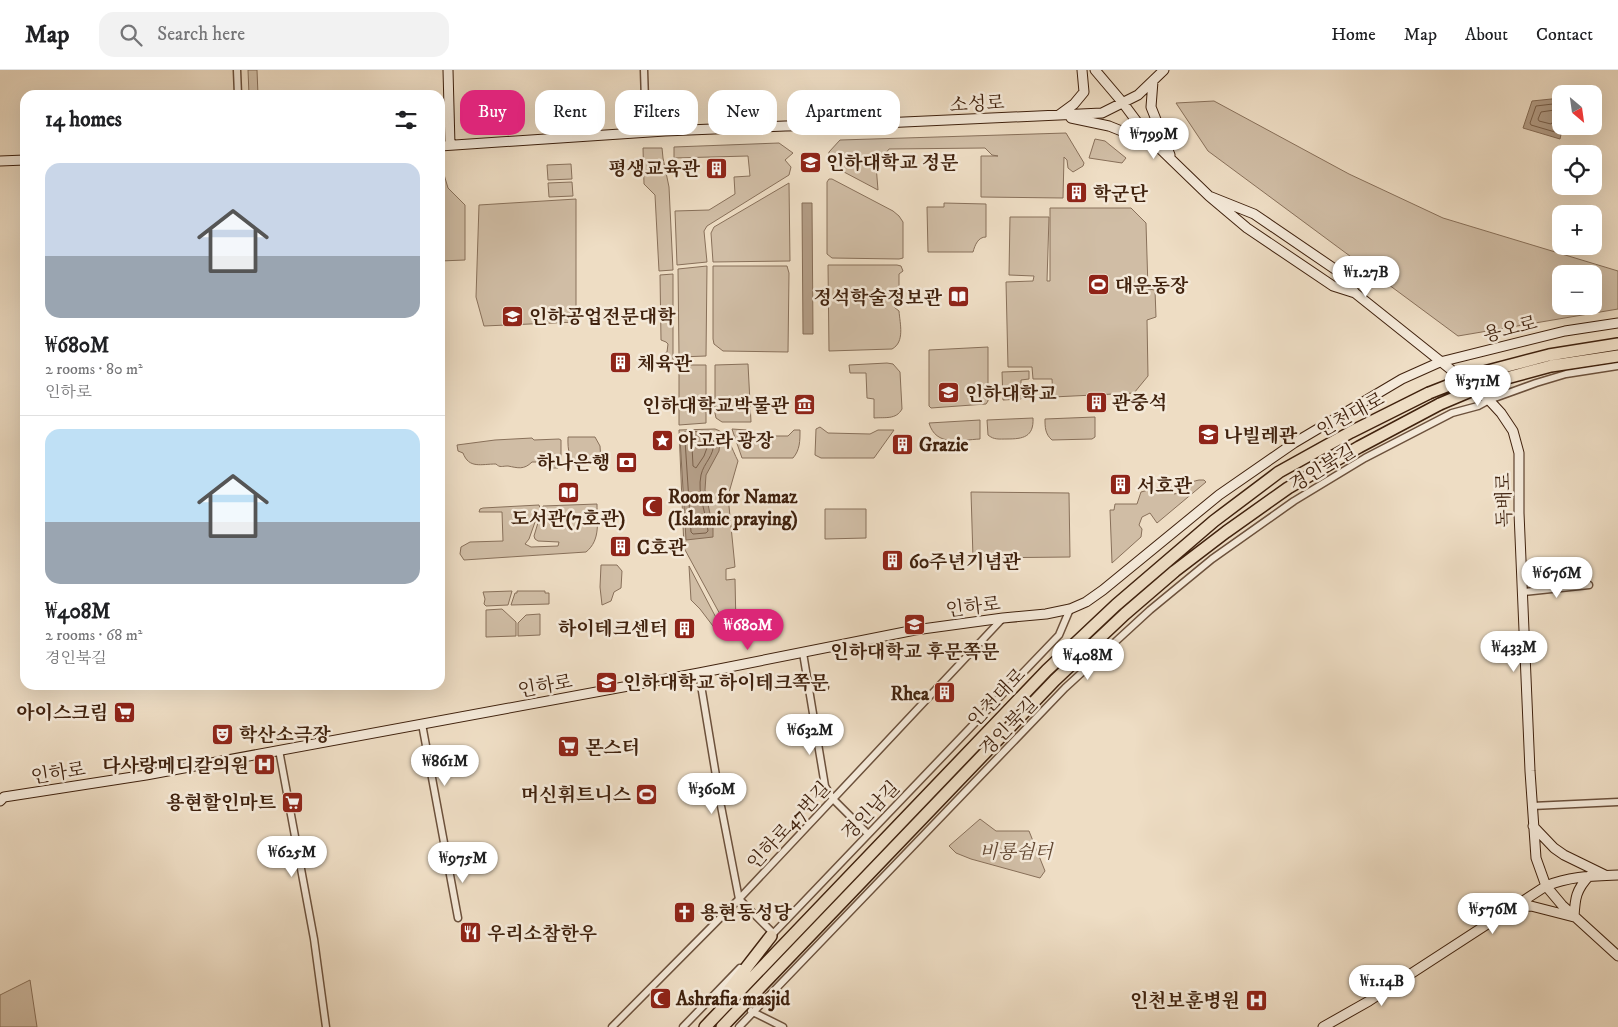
<!DOCTYPE html>
<meta charset="utf-8">
<style>
:root{--surface:#fff;--page:#f2f2f2;--text:#202124;--muted:#757577;--line:#e0e0e0;--accent:#db2777}
body{margin:0;font-family:"IM FELL DW Pica","Noto Serif KR",serif;background:var(--page);color:var(--text);height:100vh;display:flex;flex-direction:column;font-size:19px;white-space:nowrap}
*{box-sizing:border-box;margin:0}
p{font-size:16px;color:var(--muted)}
.icon{flex:none;width:28px;height:28px;fill:none;stroke:currentColor;stroke-width:2;stroke-linecap:round;stroke-linejoin:round}
.map{position:relative;flex:1;overflow:hidden}
.side{position:absolute;left:20px;top:20px;width:425px;height:600px;display:flex;flex-direction:column;background:var(--surface);border-radius:15px;box-shadow:0 5px 20px #0002}
.side>*{flex:none}
.guide{position:absolute;left:460px;top:20px;width:475px;height:45px;display:flex;gap:10px}
.needle{width:32px;rotate:151deg}
.tools{position:absolute;left:1552px;top:15px;display:grid;gap:10px}
.tools a{display:grid;place-items:center;width:50px;height:50px;border-radius:10px;background:var(--surface);box-shadow:0 5px 20px #0002;font-size:25px}
.price{position:absolute;translate:-50% -42px;padding:0 11px;border-radius:18px;background:#fff;color:#222;font-size:16px;line-height:32px;filter:drop-shadow(0 1px 2px #0008)}
.price::after{content:'';position:absolute;left:50%;top:30px;width:15px;height:11px;margin-left:-8px;background:inherit;clip-path:polygon(0 0,100% 0,50% 100%)}
.price.selected{background:var(--accent);color:#fff}
ul{padding:0;list-style:none}
li{display:grid;align-content:center;gap:10px;height:265px;padding:0 25px}
li+li{border-top:1px solid var(--line)}
li span{display:grid;place-items:center;height:155px;border-radius:15px;color:#555}
li>.icon{margin-inline-start:auto}
span .icon{width:90px;height:90px;fill:#fffc;stroke-width:1}
li b{font-size:21px}
h2{display:flex;justify-content:space-between;align-items:center;height:60px;padding:0 25px;font-size:21px}
.tag{padding:0 18px;border-radius:15px;background:var(--surface);box-shadow:0 5px 20px #0002;font-size:18px;line-height:45px}
.tag.selected{background:var(--accent);color:#fff}
header{display:flex;align-items:center;gap:30px;box-sizing:border-box;height:70px;padding:0 25px;background:var(--surface);border-bottom:1px solid var(--line)}
header strong{font-size:24px}
nav{display:flex;gap:28px;margin-inline-start:auto;font-size:18px}
.search{width:350px;height:45px;background:var(--page);display:flex;align-items:center;gap:12px;box-sizing:border-box;padding:0 18px;border-radius:15px;color:var(--muted);font-size:19px}
.map>svg:first-child{display:block}
</style>
<header>
<strong>Map</strong>
<div class="search"><svg class="icon" aria-label="search" viewBox="0 0 24 24"><circle cx="10" cy="10" r="6"/><path d="M15 15l6 6"/></svg>Search here</div>
<nav><a>Home</a><a>Map</a><a>About</a><a>Contact</a></nav>
</header>
<div class="map">
<svg width="1618" height="957" viewBox="0 0 1618 957">
<rect width="100%" height="100%" fill="#eeddc4"/>
<filter id="stains"><feTurbulence type="fractalNoise" baseFrequency=".004" numOctaves="4"/><feColorMatrix values="0 0 0 0 .2 0 0 0 0 .09 0 0 0 0 .02 0 0 0 .5 -.17"/></filter>
<radialGradient id="worn" r=".72"><stop offset=".6" stop-color="#630" stop-opacity="0"/><stop offset="1" stop-color="#630" stop-opacity=".3"/></radialGradient>
<path fill="#d0bda5" stroke="#88705a" fill-rule="evenodd" d="M248 0H257L258 25H249Z
M1214 31 1349 104 1443 148 1618 201V239L1458 266 1208 81 1176 33ZM1561 204H1594V236H1561Z
M1066 63 1084 93 1083 96 1073 102 1068 98 1067 90 1064 87 1063 128 981 127V86H998L992 85 985 78 889 79 886 83 884 88 876 95 878 120 827 93 829 82 840 70Z
M1095 69 1105 71 1126 88 1122 93 1089 88Z
M779 73 793 83 785 90 791 97 789 105 707 156 704 161 707 192 677 195 675 141 709 140 735 124 734 107 750 106 748 86 674 88V77Z
M643 78H662L663 88 669 117 673 200 659 201 655 125 644 114Z
M571 94 572 109 548 110 547 95Z
M440 101H443L448 118 465 135V190L440 191Z
M829 109H832L893 141 899 146 903 152V188L899 189 832 188 827 184V112Z
M572 112 573 126 549 127 548 113Z
M789 113 790 191 713 192 711 163 714 157Z
M576 129V252L484 256 476 227 479 135Z
M944 133 986 134V167C978 167 975 175 973 182H928L927 137H944Z
M1050 138H1131L1146 153 1148 219 1155 220 1156 247 1147 250 1148 306 1134 323 1053 327 1052 309H1033L1032 297H1008L1006 212 1033 211 1034 206 1009 205 1010 147H1049L1047 211H1050Z
M828 195H897L901 196 903 201 899 204V223L895 224 892 229 894 237 899 241C900 254 905 272 892 279L829 281Z
M707 196 706 286 679 287 678 199Z
M713 196H787L789 203 788 282 723 281 714 274 713 269Z
M673 204V295H661L660 289 663 284 667 282 668 274 666 272 661 270 660 205Z
M988 277V331L986 334 931 338 929 336V280Z
M887 293 893 294 900 302 902 339C896 350 885 347 874 348V329L867 328 866 303H850L849 295Z
M748 294 751 352H722L716 348 715 343V295Z
M679 295H706V353L679 355Z
M1029 301V309L1021 310V329L1003 330 1002 302Z
M1095 347V367L1092 369 1052 370C1045 364 1045 357 1045 349Z
M1033 348C1034 367 1023 369 1007 369 999 369 994 370 988 365L987 350Z
M980 350V369C960 370 936 377 929 353Z
M820 357 828 363 870 364 878 360H894L874 388H821L815 385 816 359Z
M715 359C728 362 732 380 738 391L728 426 735 497 726 499V510L735 509 736 557 728 559 684 478 679 360Z
M732 359 747 360 753 366H788L794 360H800C800 371 800 380 793 388H742Z
M568 367H595L600 376 601 392C577 393 567 396 568 367Z
M532 368 534 370 559 369 561 370V388L558 398H544L540 392H532C524 400 518 398 508 396 502 396 500 398 496 394 481 394 469 399 463 383L458 381 457 375 495 370Z
M1199 410H1204L1206 412 1157 453 1150 443 1142 447 1139 455 1142 459 1141 467 1112 493 1110 440H1114L1115 434H1137L1141 422C1150 419 1158 419 1167 415L1172 417 1174 424 1179 423C1185 415 1189 412 1199 410Z
M971 422 1069 423 1070 487 973 488Z
M597 434C597 451 601 470 586 482L464 490 460 484 461 477 470 472 503 471 502 442H479L480 439 483 438 539 435 540 438 529 469 525 474 531 477 558 476 559 472 538 471 535 469 534 466 543 436Z
M825 439H866V468L825 469Z
M601 495H617L622 501 621 518 614 522 611 531 602 535 600 517Z
M689 496 723 561 716 560 700 539 691 530Z
M512 521 508 535 486 536 484 534 485 529 483 522Z
M517 521H545V523H549V534L511 535 515 523H517Z
M502 539 516 552V566L486 567V540Z
M540 544V565L518 566V553L526 545Z
M980 749 996 761H1029L1045 801 1040 808 971 789 956 783 949 776Z
M30 910 37 957H0V925Z"/>
<path fill="#b39d86" stroke="#856c56" d="M1561 28V56H1563L1560 69 1523 58 1532 31Z
M802 133H812L813 264H803Z
M712 361 720 370 719 381 706 405 705 420 713 458V467L686 470 680 368 684 362Z"/>
<g fill="none" stroke-linecap="round" stroke-linejoin="round">
<path stroke="#7a604a" stroke-width="1" d="M1561 33 1536 36 1530 53 1531 55 1555 62 1561 52
M1561 39 1541 42 1538 49 1539 51 1551 54 1556 48 1561 45
M709 366 714 371C714 387 704 392 701 405 697 424 706 442 708 461L706 463 693 464 691 462 685 370 688 367Z
M694 373H706L708 375 704 386 696 398 693 396 692 376Z"/>
<path stroke="#cbb8a0" stroke-width="6" stroke-dasharray="6 3" stroke-linecap="butt" d="M713 932 750 941"/>
<defs>
<path id="street" d="M237 0 238 25
M644 0 646 62
M1523 522 1589 515
M803 583 825 716 833 729 868 764
M699 603 721 736 739 829 773 863
M809 619 825 617
M422 654 458 848
M279 680 314 869 326 957
M1532 736 1618 732
M769 868 1059 565 1070 539
M751 941 783 957
M612 957 739 829 1003 548
M683 957 740 898
M739 957 1065 618 1150 540 1212 489 1294 431 1365 388 1452 343 1478 336 1489 330 1536 313 1566 304 1618 296"/>
<path id="secondary" d="M448 0 450 75
M1095 0 1123 33 1149 68 1209 126 1247 158 1333 216 1355 223 1342 204 1254 144 1209 126
M1153 11 1151 37 1170 85
M1059 45 1074 34 1084 22 1082 0
M1071 48 1109 56 1154 74
M440 76 665 61 785 56 839 55 1102 43 1138 25 1164 0
M0 91 25 90
M1355 223 1489 330 1501 343 1513 361 1519 383V443L1530 701 1536 788 1546 816 1562 835 1618 886
M0 731 4 727 146 705 699 603 915 560 1003 548 1046 544 1070 539 1086 532 1103 520 1219 425 1294 373 1402 309 1440 292 1565 261 1618 253
M1533 756 1554 778 1564 785 1605 805
M1516 837 1531 836 1574 847C1575 828 1576 820 1589 806
M1323 957 1369 931 1546 816C1570 806 1593 806 1618 805"/>
<path id="highway" d="M1480 303 1549 285 1618 274
M1492 312 1551 296 1618 286
M721 935 729 920 771 866
M705 957 1047 600 1116 535 1214 451 1279 402 1351 362 1429 323
M722 957 1055 610 1125 544 1175 501 1226 462 1288 418 1359 377 1440 334"/>
</defs>
<use href="#street" stroke="#6c513c" stroke-width="9"/>
<use href="#secondary" stroke="#40220e" stroke-width="11"/>
<use href="#highway" stroke="#40220e" stroke-width="14"/>
<use href="#street" stroke="#f4e9d9" stroke-width="6"/>
<use href="#secondary" stroke="#f4e9d9" stroke-width="9"/>
<use href="#highway" stroke="#eeddc4" stroke-width="11"/>
<defs>
<path id="highway-bridge" d="M1429 323 1480 303
M1440 334 1492 312"/>
</defs>
<use href="#highway-bridge" stroke="#40220e" stroke-width="14" stroke-linecap="butt"/>
<use href="#highway-bridge" stroke="#eeddc4" stroke-width="11"/>
</g>
<defs>
<symbol id="university-square" viewBox="-11 -11 22 22"><rect x="-9" y="-9" width="18" height="18" rx="4" fill="#8f2418" stroke="#f4e9d9"/><path d="M0-5L7-2L0 1L-7-2ZM-4 1L0 2.5L4 1V4Q0 6-4 4Z" fill="#fff"/></symbol>
<symbol id="building-square" viewBox="-11 -11 22 22"><rect x="-9" y="-9" width="18" height="18" rx="4" fill="#8f2418" stroke="#f4e9d9"/><path d="M-4-6H4V6H1V3H-1V6H-4ZM-2.5-4.3h1.7v1.8h-1.7ZM.8-4.3h1.7v1.8H.8ZM-2.5-1h1.7V.8h-1.7ZM.8-1h1.7V.8H.8Z" fill="#fff"/></symbol>
<symbol id="stadium-square" viewBox="-11 -11 22 22"><rect x="-9" y="-9" width="18" height="18" rx="4" fill="#8f2418" stroke="#f4e9d9"/><path d="M0-5a6.5 5 0 1 0 0 10a6.5 5 0 1 0 0-10ZM-3.5-1.8h7v3.6h-7Z" fill="#fff"/></symbol>
<symbol id="library-square" viewBox="-11 -11 22 22"><rect x="-9" y="-9" width="18" height="18" rx="4" fill="#8f2418" stroke="#f4e9d9"/><path d="M-6-4Q-3-5.5-.7-3.5V5Q-3 3-6 4ZM6-4Q3-5.5 .7-3.5V5Q3 3 6 4Z" fill="#fff"/></symbol>
<symbol id="museum-square" viewBox="-11 -11 22 22"><rect x="-9" y="-9" width="18" height="18" rx="4" fill="#8f2418" stroke="#f4e9d9"/><path d="M0-6L6-3V-2H-6V-3ZM-5-1h2V3h-2ZM-1-1h2V3h-2ZM3-1h2V3H3ZM-6 4H6V6H-6Z" fill="#fff"/></symbol>
<symbol id="sight-square" viewBox="-11 -11 22 22"><rect x="-9" y="-9" width="18" height="18" rx="4" fill="#8f2418" stroke="#f4e9d9"/><path d="M0-6L1.8-2.2L6-1.7L2.9 1.2L3.7 5.4L0 3.3L-3.7 5.4L-2.9 1.2L-6-1.7L-1.8-2.2Z" fill="#fff"/></symbol>
<symbol id="bank-square" viewBox="-11 -11 22 22"><rect x="-9" y="-9" width="18" height="18" rx="4" fill="#8f2418" stroke="#f4e9d9"/><path d="M-6-4H6V4H-6ZM0-2.3a2.3 2.3 0 1 0 0 4.6a2.3 2.3 0 1 0 0-4.6Z" fill="#fff"/></symbol>
<symbol id="mosque-square" viewBox="-11 -11 22 22"><rect x="-9" y="-9" width="18" height="18" rx="4" fill="#8f2418" stroke="#f4e9d9"/><path d="M3.5-4.9A6 6 0 1 0 3.5 4.9A5 5 0 1 1 3.5-4.9Z" fill="#fff"/></symbol>
<symbol id="supermarket-square" viewBox="-11 -11 22 22"><rect x="-9" y="-9" width="18" height="18" rx="4" fill="#8f2418" stroke="#f4e9d9"/><path d="M-6-5.5h2.5l.6 2H6L4.5 2H-2.5L-4.4-4H-6ZM-1.5 3.2a1.3 1.3 0 1 0 .1 0ZM3 3.2a1.3 1.3 0 1 0 .1 0Z" fill="#fff"/></symbol>
<symbol id="theatre-square" viewBox="-11 -11 22 22"><rect x="-9" y="-9" width="18" height="18" rx="4" fill="#8f2418" stroke="#f4e9d9"/><path d="M-5-5.5Q0-4 5-5.5V0Q5 5 0 6Q-5 5-5 0ZM-3.3-2.5H-1v1.5H-3.3ZM1-2.5H3.3v1.5H1ZM-2.8 1Q0 5.5 2.8 1Z" fill="#fff"/></symbol>
<symbol id="hospital-square" viewBox="-11 -11 22 22"><rect x="-9" y="-9" width="18" height="18" rx="4" fill="#8f2418" stroke="#f4e9d9"/><path d="M-5-5h3v3.5h4V-5h3V5h-3V1.5h-4V5h-3Z" fill="#fff"/></symbol>
<symbol id="church-square" viewBox="-11 -11 22 22"><rect x="-9" y="-9" width="18" height="18" rx="4" fill="#8f2418" stroke="#f4e9d9"/><path d="M-1.2-6h2.4v3.5h3.3v2.4h-3.3V6h-2.4V-.1h-3.3v-2.4h3.3Z" fill="#fff"/></symbol>
<symbol id="restaurant-square" viewBox="-11 -11 22 22"><rect x="-9" y="-9" width="18" height="18" rx="4" fill="#8f2418" stroke="#f4e9d9"/><path d="M-5-6h1v4h1v-4h1v4h1v-4h1v5L-1.5 .5V6h-2V.5L-5-1ZM5-6V6H3V1.5H1.5Q1.5-4 5-6Z" fill="#fff"/></symbol>
</defs>
<g fill-rule="evenodd">
<use href="#university-square" x="798" y="80" width="25" height="25"/>
<use href="#building-square" x="704" y="86" width="25" height="25"/>
<use href="#building-square" x="1064" y="110" width="25" height="25"/>
<use href="#stadium-square" x="1086" y="202" width="25" height="25"/>
<use href="#library-square" x="946" y="214" width="25" height="25"/>
<use href="#university-square" x="500" y="234" width="25" height="25"/>
<use href="#building-square" x="608" y="280" width="25" height="25"/>
<use href="#university-square" x="936" y="310" width="25" height="25"/>
<use href="#building-square" x="1084" y="320" width="25" height="25"/>
<use href="#museum-square" x="792" y="322" width="25" height="25"/>
<use href="#university-square" x="1196" y="352" width="25" height="25"/>
<use href="#sight-square" x="650" y="358" width="25" height="25"/>
<use href="#building-square" x="890" y="362" width="25" height="25"/>
<use href="#bank-square" x="614" y="380" width="25" height="25"/>
<use href="#building-square" x="1108" y="402" width="25" height="25"/>
<use href="#library-square" x="556" y="410" width="25" height="25"/>
<use href="#mosque-square" x="640" y="424" width="25" height="25"/>
<use href="#building-square" x="608" y="464" width="25" height="25"/>
<use href="#building-square" x="880" y="478" width="25" height="25"/>
<use href="#university-square" x="902" y="542" width="25" height="25"/>
<use href="#building-square" x="672" y="546" width="25" height="25"/>
<use href="#university-square" x="594" y="600" width="25" height="25"/>
<use href="#building-square" x="932" y="610" width="25" height="25"/>
<use href="#supermarket-square" x="112" y="630" width="25" height="25"/>
<use href="#theatre-square" x="210" y="652" width="25" height="25"/>
<use href="#supermarket-square" x="556" y="664" width="25" height="25"/>
<use href="#hospital-square" x="252" y="682" width="25" height="25"/>
<use href="#stadium-square" x="634" y="712" width="25" height="25"/>
<use href="#supermarket-square" x="280" y="720" width="25" height="25"/>
<use href="#church-square" x="672" y="830" width="25" height="25"/>
<use href="#restaurant-square" x="458" y="850" width="25" height="25"/>
<use href="#mosque-square" x="648" y="916" width="25" height="25"/>
<use href="#hospital-square" x="1244" y="918" width="25" height="25"/>
</g>
<g text-anchor="middle" stroke-width="5" stroke-linejoin="round" paint-order="stroke">
<g font-size="19" fill="#40220e" stroke="#f4e9d9">
<text transform="translate(977 33) rotate(-3)" y="7">소성로</text>
<text transform="translate(1510 258) rotate(-14)" y="7">용오로</text>
<text transform="translate(1350 344) rotate(-28)" y="7">인천대로</text>
<text transform="translate(1322 397) rotate(-31)" y="7">경인북길</text>
<text transform="translate(1503 430) rotate(-91)" y="7">독배로</text>
<text transform="translate(973 536) rotate(-7)" y="7">인하로</text>
<text transform="translate(545 615) rotate(-10)" y="7">인하로</text>
<text transform="translate(996 627) rotate(-46)" y="7">인천대로</text>
<text transform="translate(1008 656) rotate(-46)" y="7">경인북길</text>
<text transform="translate(58 702) rotate(-9)" y="7">인하로</text>
<text transform="translate(870 740) rotate(-46)" y="7">경인남길</text>
<text transform="translate(788 755) rotate(-47)" y="7">인하로47번길</text>
</g>
<g font-size="19" font-weight="bold" fill="#40220e" stroke="#f4e9d9" text-anchor="start">
<text x="826" y="99">인하대학교 정문</text>
<text x="700" y="105" text-anchor="end">평생교육관</text>
<text x="1093" y="130">학군단</text>
<text x="1115" y="222">대운동장</text>
<text x="942" y="234" text-anchor="end">정석학술정보관</text>
<text x="529" y="253">인하공업전문대학</text>
<text x="637" y="300">체육관</text>
<text x="965" y="330">인하대학교</text>
<text x="1112" y="339">관중석</text>
<text x="789" y="342" text-anchor="end">인하대학교박물관</text>
<text x="1224" y="372">나빌레관</text>
<text x="678" y="377">아고라 광장</text>
<text x="919" y="381">Grazie</text>
<text x="610" y="399" text-anchor="end">하나은행</text>
<text x="1137" y="422">서호관</text>
<text x="668" y="433">Room for Namaz<tspan x="668" dy="22">(Islamic praying)</tspan></text>
<text x="568" y="455" text-anchor="middle">도서관(7호관)</text>
<text x="637" y="484">C호관</text>
<text x="909" y="498">60주년기념관</text>
<text x="668" y="565" text-anchor="end">하이테크센터</text>
<text x="915" y="588" text-anchor="middle">인하대학교 후문쪽문</text>
<text x="623" y="619">인하대학교 하이테크쪽문</text>
<text x="929" y="630" text-anchor="end">Rhea</text>
<text x="108" y="649" text-anchor="end">아이스크림</text>
<text x="239" y="671">학산소극장</text>
<text x="585" y="684">몬스터</text>
<text x="249" y="702" text-anchor="end">다사랑메디칼의원</text>
<text x="631" y="731" text-anchor="end">머신휘트니스</text>
<text x="276" y="739" text-anchor="end">용현할인마트</text>
<text x="700" y="849">용현동성당</text>
<text x="487" y="870">우리소참한우</text>
<text x="676" y="935">Ashrafia masjid</text>
<text x="1240" y="937" text-anchor="end">인천보훈병원</text>
</g>
<g font-size="19" font-style="italic" fill="#644934" stroke="#f4e9d9">
<text x="1016" y="788">비룡쉼터</text>
</g>
</g>
<rect width="100%" height="100%" filter="url(#stains)"/>
<rect width="100%" height="100%" fill="url(#worn)"/>
</svg>
<div class="tools">
<a><svg class="needle" viewBox="-14 -14 28 28"><path d="M0-13l5 13h-10z" fill="#e53935"/><path d="M0 13l5-13h-10z" fill="#757577"/></svg></a>
<a><svg class="icon" aria-label="locate" viewBox="0 0 24 24"><circle cx="12" cy="12" r="6"/><path d="M12 2v4M12 18v4M2 12h4M18 12h4"/></svg></a>
<a>+</a>
<a>−</a>
</div>
<b class="price" style="left:1154px;top:90px">₩799M</b>
<b class="price" style="left:1366px;top:228px">₩1.27B</b>
<b class="price" style="left:1478px;top:337px">₩371M</b>
<b class="price" style="left:1557px;top:529px">₩676M</b>
<b class="price selected" style="left:748px;top:581px">₩680M</b>
<b class="price" style="left:1514px;top:603px">₩433M</b>
<b class="price" style="left:1088px;top:611px">₩408M</b>
<b class="price" style="left:810px;top:686px">₩632M</b>
<b class="price" style="left:445px;top:717px">₩861M</b>
<b class="price" style="left:712px;top:745px">₩360M</b>
<b class="price" style="left:292px;top:808px">₩625M</b>
<b class="price" style="left:463px;top:814px">₩975M</b>
<b class="price" style="left:1493px;top:865px">₩576M</b>
<b class="price" style="left:1382px;top:937px">₩1.14B</b>
<div class="guide">
<a class="tag selected">Buy</a>
<a class="tag">Rent</a>
<a class="tag">Filters</a>
<a class="tag">New</a>
<a class="tag">Apartment</a>
</div>
<section class="side">
<h2>14 homes<svg class="icon" aria-label="filters" viewBox="0 0 24 24"><path d="M4 7h16M4 17h16"/><circle cx="9" cy="7" r="2"/><circle cx="15" cy="17" r="2"/></svg></h2>
<ul>
<li><span style="background:linear-gradient(#c9d6e8 60%,#9aa5b1 0)"><svg class="icon" aria-label="home" viewBox="0 0 24 24"><path d="M3 11l9-7 9 7M6 9v11h12V9"/></svg></span><div><b>₩680M</b><p>2 rooms · 80 m²</p><p>인하로</p></div></li>
<li><span style="background:linear-gradient(#bfe0f5 60%,#9aa5b1 0)"><svg class="icon" aria-label="home" viewBox="0 0 24 24"><path d="M3 11l9-7 9 7M6 9v11h12V9"/></svg></span><div><b>₩408M</b><p>2 rooms · 68 m²</p><p>경인북길</p></div></li>
</ul>
</section>
</div>
